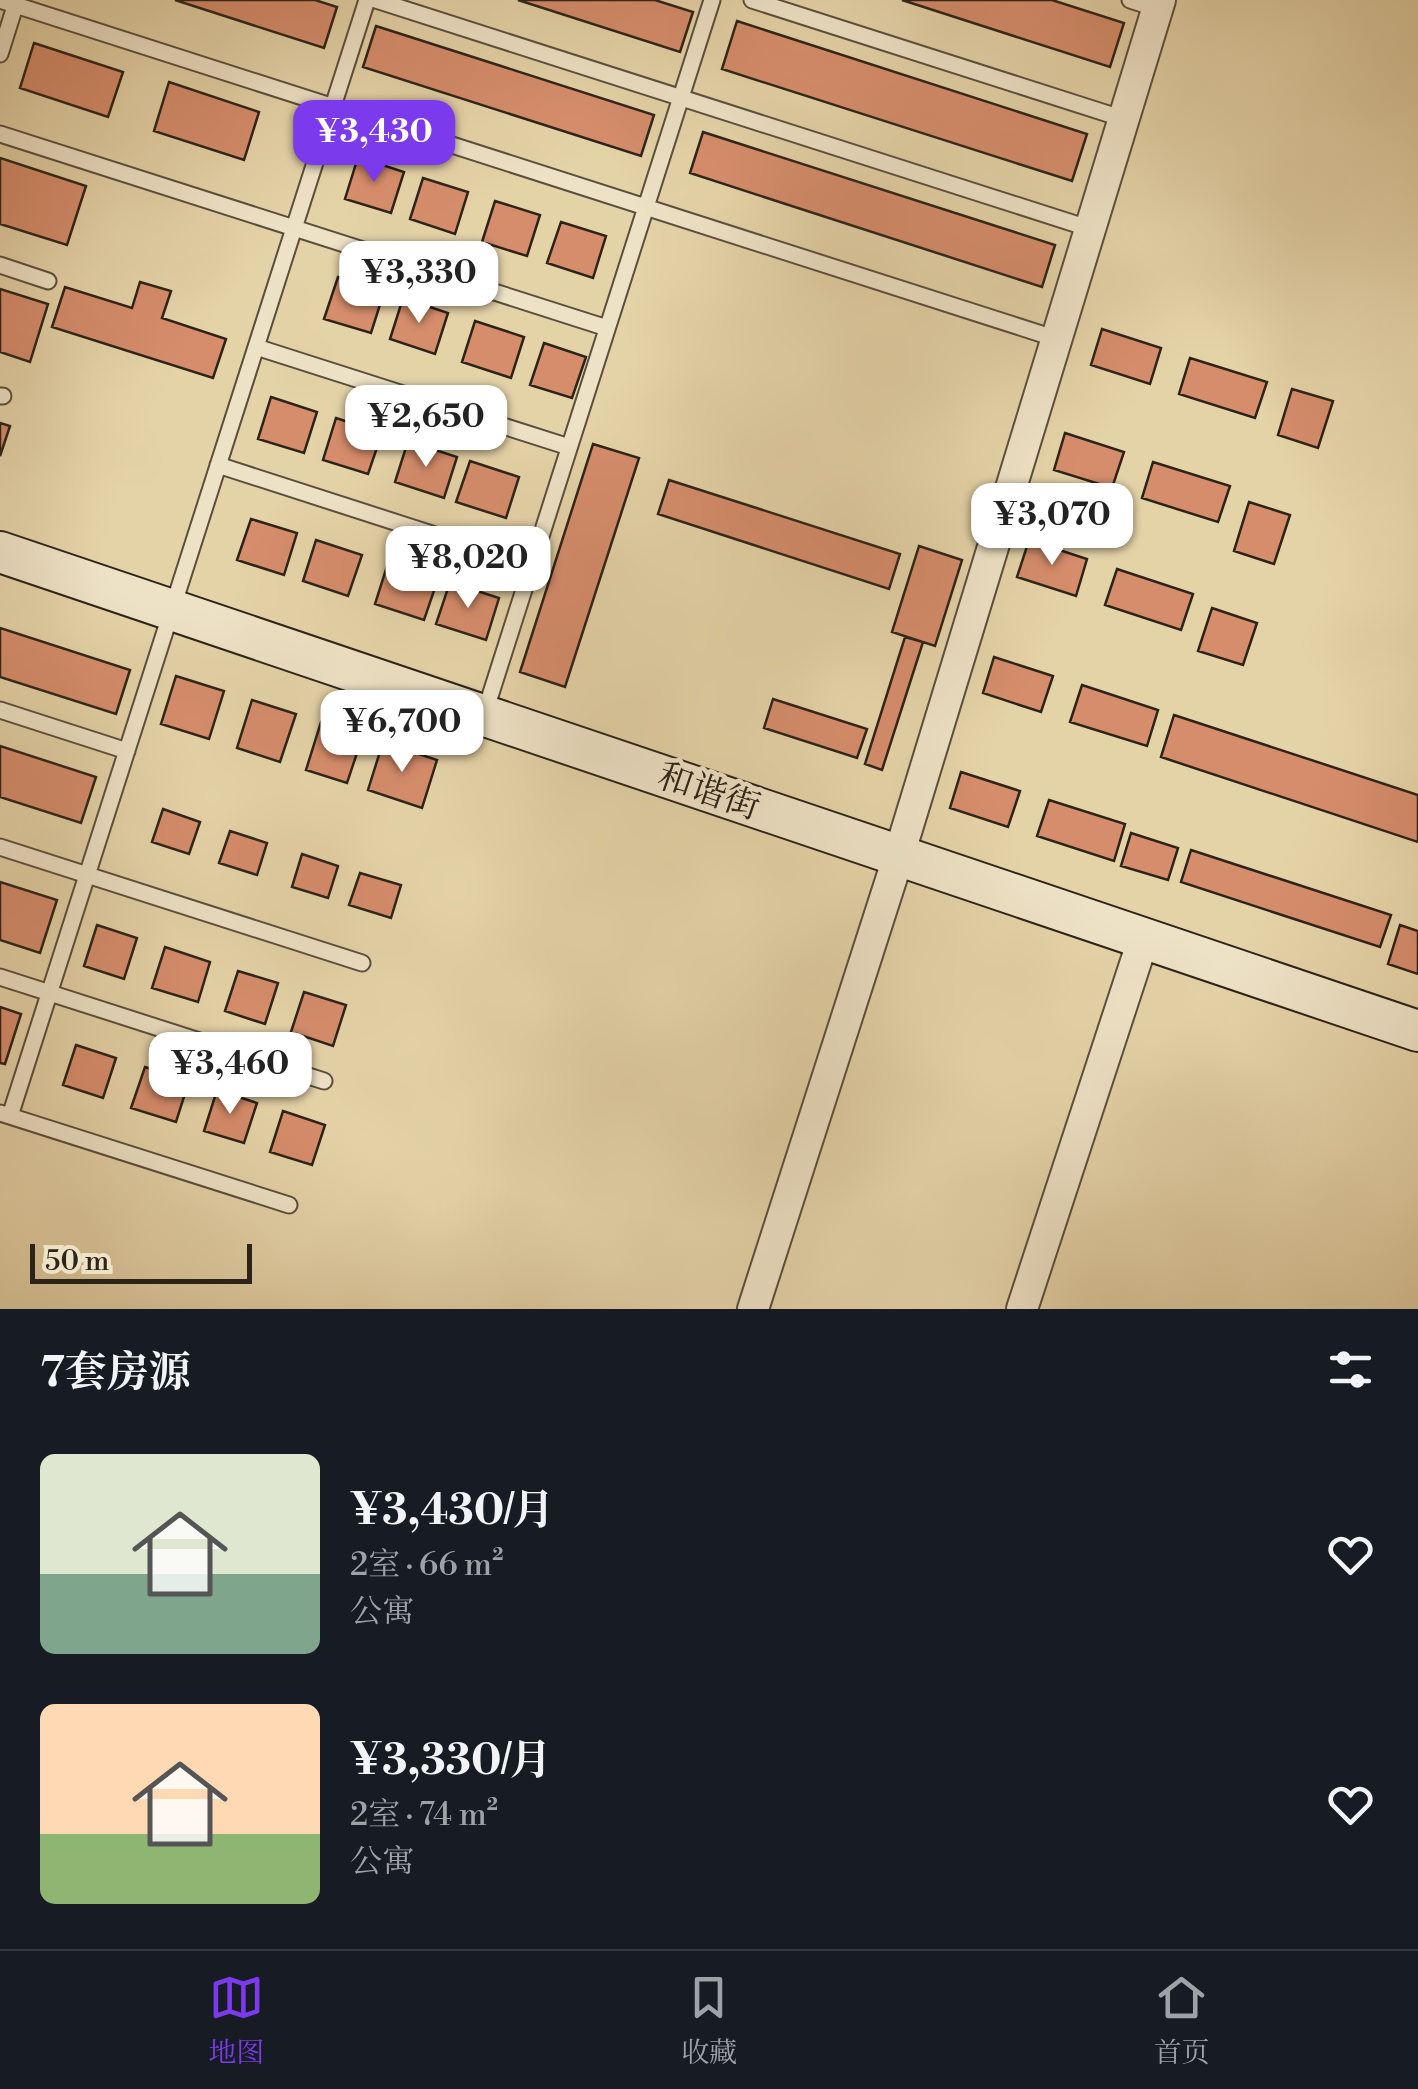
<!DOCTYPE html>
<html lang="zh">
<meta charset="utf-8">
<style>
:root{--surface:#171b24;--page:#20242c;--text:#f1f3f6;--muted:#9ea1a6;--line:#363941;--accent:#7c3aed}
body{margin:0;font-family:"Libre Bodoni","Noto Serif SC",serif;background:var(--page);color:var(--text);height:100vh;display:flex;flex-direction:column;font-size:38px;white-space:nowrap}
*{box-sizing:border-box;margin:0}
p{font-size:32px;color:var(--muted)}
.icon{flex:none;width:55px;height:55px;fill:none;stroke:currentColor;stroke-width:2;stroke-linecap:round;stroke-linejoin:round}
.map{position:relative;height:1309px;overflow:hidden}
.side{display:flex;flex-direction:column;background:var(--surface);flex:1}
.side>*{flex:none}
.scale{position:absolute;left:30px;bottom:25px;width:222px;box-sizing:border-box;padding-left:10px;border:5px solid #2c2319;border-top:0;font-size:28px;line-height:35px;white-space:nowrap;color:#2c2319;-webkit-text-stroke:8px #eee2c6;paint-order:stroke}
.price{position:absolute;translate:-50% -85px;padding:0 22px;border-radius:20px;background:#fff;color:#222;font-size:32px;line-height:65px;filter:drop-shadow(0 2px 5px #0008)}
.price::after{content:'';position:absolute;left:50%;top:60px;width:30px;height:22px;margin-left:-15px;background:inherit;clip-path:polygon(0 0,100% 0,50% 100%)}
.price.selected{background:var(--accent);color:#fff}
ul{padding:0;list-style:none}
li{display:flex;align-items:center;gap:30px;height:250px;padding:0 40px}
li span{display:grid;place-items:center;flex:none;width:280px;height:200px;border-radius:15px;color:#555}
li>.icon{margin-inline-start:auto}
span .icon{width:120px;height:120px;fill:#fffc;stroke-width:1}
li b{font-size:42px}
h2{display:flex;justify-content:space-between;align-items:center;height:120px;padding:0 40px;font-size:42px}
.tab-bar{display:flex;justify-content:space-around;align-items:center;height:140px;border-top:2px solid var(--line);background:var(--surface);font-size:28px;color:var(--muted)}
.tab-bar a{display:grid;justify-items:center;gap:5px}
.tab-bar .selected{color:var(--accent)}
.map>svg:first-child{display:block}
</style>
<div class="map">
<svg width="1418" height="1309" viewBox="0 0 1418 1309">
<rect width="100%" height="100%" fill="#e5d3a8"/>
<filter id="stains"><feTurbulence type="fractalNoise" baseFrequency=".002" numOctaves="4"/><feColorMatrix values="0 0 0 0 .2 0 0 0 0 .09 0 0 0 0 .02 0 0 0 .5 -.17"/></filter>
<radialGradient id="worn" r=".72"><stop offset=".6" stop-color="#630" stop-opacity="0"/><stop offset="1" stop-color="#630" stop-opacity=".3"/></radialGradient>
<path fill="#d68d6c" stroke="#2c2319" stroke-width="2.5" d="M175 0H315L337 7 324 48Z
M518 0H655L693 12 680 52Z
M902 0H1052L1124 23 1110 67Z
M737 21 1087 134 1072 181 722 69Z
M376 26 654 115 641 156 363 67Z
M34 43 123 72 108 117 20 88Z
M169 82 259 112 244 160 154 131Z
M703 132 1055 245 1042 287 690 173Z
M358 157 404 172 391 213 345 199Z
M0 158 86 186 67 245 0 224Z
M423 178 468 192 455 234 410 219Z
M495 201 540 215 527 256 482 242Z
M561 222 606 236 593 278 547 263Z
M338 277 384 292 371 333 324 319Z
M140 282 171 291 162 318 226 339 213 378 52 327 65 287 132 308Z
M0 289 48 304 30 362 0 352Z
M403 298 448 313 435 354 390 339Z
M475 321 524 337 511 378 462 362Z
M1102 329 1161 348 1150 384 1091 365Z
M544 343 586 357 572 398 530 385Z
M1190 358 1267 382 1255 418 1179 394Z
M1292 389 1333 401 1318 448 1278 435Z
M271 397 317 412 304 453 258 439Z
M336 418 382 433 368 474 323 460Z
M0 423 10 426 0 456Z
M1065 433 1124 452 1112 488 1054 470Z
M408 441 457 457 444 498 395 482Z
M593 444 639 458 565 687 520 672Z
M470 461 519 477 506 518 456 502Z
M1153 462 1230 486 1218 522 1142 498Z
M669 480 900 554 889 589 658 514Z
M1249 502 1290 515 1274 564 1234 551Z
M251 519 297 533 284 575 237 560Z
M316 540 362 555 348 596 303 581Z
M1029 540 1087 559 1076 596 1017 577Z
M919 546 962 560 935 646 892 632Z
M388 563 438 579 424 620 375 604Z
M1117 569 1193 594 1181 630 1105 605Z
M450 582 499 598 486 640 436 624Z
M1212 608 1257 623 1243 665 1198 651Z
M0 628 130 670 116 714 0 677Z
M905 637 923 642 882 770 865 764Z
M994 657 1053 676 1041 712 983 693Z
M176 676 224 691 209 739 161 724Z
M1082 685 1158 710 1147 746 1070 722Z
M773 699 867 729 857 758 764 728Z
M252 700 296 714 280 762 237 748Z
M1174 715 1418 795V842L1161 757Z
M321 722 363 735 347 783 306 770Z
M383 742 437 760 422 808 368 790Z
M0 746 96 777 81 823 0 797Z
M961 772 1020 791 1008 827 950 808Z
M1049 800 1125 824 1114 861 1037 836Z
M163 809 200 822 189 854 152 842Z
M230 831 267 843 257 875 219 863Z
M1131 833 1178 848 1168 880 1121 866Z
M1191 850 1391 915 1380 947 1181 882Z
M302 854 338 866 328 898 292 887Z
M360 873 401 885 391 918 349 905Z
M0 882 57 900 40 953 0 940Z
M97 925 137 938 124 979 84 966Z
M1400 925 1418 931V974L1388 964Z
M165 947 210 962 198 1002 152 988Z
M238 971 278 983 265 1024 225 1011Z
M304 992 346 1005 333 1046 291 1032Z
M0 1007 21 1014 5 1064 0 1063Z
M76 1045 116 1058 103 1098 63 1085Z
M145 1067 189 1081 176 1122 131 1108Z
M217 1090 257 1103 244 1143 204 1131Z
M283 1111 325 1125 312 1165 270 1152Z"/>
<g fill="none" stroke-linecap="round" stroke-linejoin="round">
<defs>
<path id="lane" d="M0 0 1057 339
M376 0 1091 229
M752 0 1124 119
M1130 0 1158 9
M0 54 17 0
M0 134 607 328
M0 265 48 281
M256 347 569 447
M0 396H3
M218 465 531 566
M0 710 127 751
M484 715 712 0
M0 847 362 963
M0 977 324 1081
M0 1113 289 1205
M10 1116 367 0"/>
<path id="street" d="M753 1309 899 855 1160 0
M1022 1309 1144 937"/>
<path id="secondary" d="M0 552 1418 1031"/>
</defs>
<use href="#lane" stroke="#5a4f3d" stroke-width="19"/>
<use href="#street" stroke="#5a4f3d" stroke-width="34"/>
<use href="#secondary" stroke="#2c2319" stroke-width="44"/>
<use href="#lane" stroke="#eee2c6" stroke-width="15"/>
<use href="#street" stroke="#eee2c6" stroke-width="30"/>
<use href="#secondary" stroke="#eee2c6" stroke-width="40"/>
</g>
<g text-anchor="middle" stroke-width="9" stroke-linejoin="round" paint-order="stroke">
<g font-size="35" fill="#2c2319" stroke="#eee2c6">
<text transform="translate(709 791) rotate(19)" y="12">和谐街</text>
</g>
</g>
<rect width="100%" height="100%" filter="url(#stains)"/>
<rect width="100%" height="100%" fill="url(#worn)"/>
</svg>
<div class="scale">50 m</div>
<b class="price selected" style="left:374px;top:185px">¥3,430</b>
<b class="price" style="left:419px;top:326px">¥3,330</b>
<b class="price" style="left:426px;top:470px">¥2,650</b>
<b class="price" style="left:1052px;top:568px">¥3,070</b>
<b class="price" style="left:468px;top:611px">¥8,020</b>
<b class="price" style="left:402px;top:775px">¥6,700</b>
<b class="price" style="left:230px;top:1117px">¥3,460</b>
</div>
<section class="side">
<h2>7套房源<svg class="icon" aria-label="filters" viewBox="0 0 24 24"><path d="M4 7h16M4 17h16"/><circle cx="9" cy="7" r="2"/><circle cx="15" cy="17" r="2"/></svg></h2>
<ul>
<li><span style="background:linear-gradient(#dfe7d0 60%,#7fa58c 0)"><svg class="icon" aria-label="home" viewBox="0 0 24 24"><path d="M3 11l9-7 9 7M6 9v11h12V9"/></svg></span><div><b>¥3,430/月</b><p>2室 · 66 m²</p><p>公寓</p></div><svg class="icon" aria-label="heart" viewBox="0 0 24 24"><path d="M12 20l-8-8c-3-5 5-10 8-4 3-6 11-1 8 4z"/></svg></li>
<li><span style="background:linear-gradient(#ffd9b3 65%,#8fb573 0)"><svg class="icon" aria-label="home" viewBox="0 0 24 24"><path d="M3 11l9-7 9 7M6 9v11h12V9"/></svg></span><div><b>¥3,330/月</b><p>2室 · 74 m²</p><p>公寓</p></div><svg class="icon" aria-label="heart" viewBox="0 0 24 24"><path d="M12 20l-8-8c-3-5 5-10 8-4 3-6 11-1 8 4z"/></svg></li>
</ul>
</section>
<nav class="tab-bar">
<a class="selected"><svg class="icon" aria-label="map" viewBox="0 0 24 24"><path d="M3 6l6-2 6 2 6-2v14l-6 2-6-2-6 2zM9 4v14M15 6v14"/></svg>地图</a>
<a><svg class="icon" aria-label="saved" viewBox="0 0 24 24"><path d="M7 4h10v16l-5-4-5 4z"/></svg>收藏</a>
<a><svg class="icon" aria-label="home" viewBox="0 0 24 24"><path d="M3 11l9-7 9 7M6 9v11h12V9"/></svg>首页</a>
</nav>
